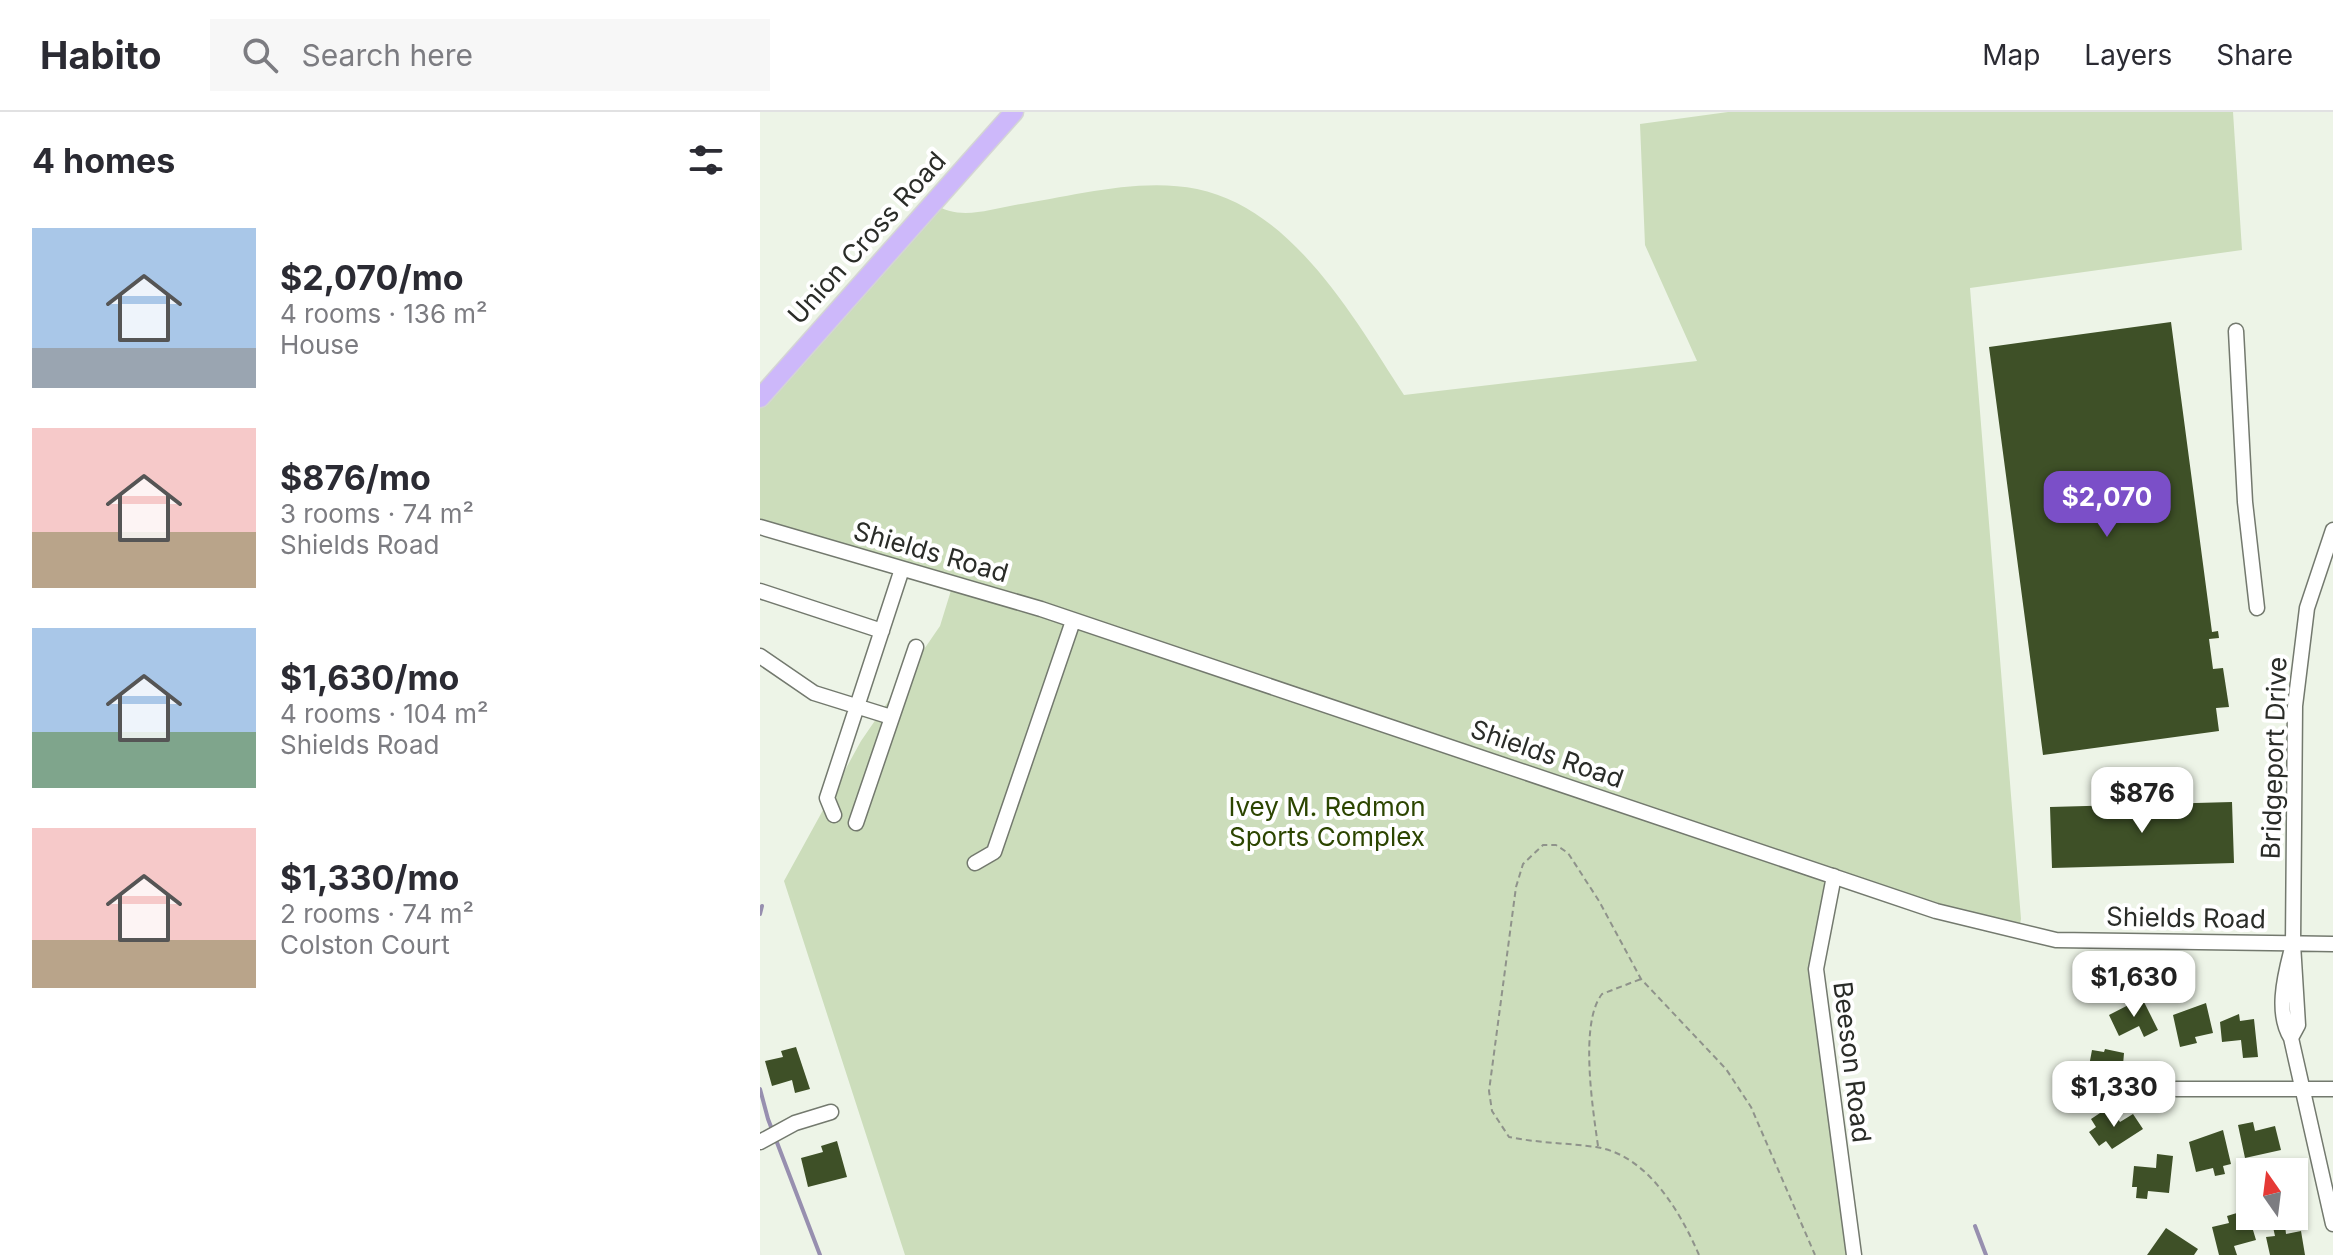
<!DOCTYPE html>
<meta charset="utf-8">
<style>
:root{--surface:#fff;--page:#f7f7f7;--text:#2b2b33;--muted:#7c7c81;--line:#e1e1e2;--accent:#7b4fc8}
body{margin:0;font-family:Inter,sans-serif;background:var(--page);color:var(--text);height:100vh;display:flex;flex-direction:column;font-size:30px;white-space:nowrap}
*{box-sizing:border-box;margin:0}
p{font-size:26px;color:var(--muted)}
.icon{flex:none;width:44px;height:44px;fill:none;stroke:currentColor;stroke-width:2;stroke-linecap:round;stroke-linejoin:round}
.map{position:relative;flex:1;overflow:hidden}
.panel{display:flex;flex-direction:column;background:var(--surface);width:760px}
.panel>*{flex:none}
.needle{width:52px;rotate:346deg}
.controls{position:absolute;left:1476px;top:1046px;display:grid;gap:16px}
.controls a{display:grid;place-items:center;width:72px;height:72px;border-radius:0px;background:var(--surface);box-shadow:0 2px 6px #0004;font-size:40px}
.price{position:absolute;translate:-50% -68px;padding:0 18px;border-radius:16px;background:#fff;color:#222;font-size:26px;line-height:52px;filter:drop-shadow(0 2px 4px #0008)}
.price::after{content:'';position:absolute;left:50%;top:48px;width:24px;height:18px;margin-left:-12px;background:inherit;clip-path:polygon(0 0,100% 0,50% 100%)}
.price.selected{background:var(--accent);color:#fff}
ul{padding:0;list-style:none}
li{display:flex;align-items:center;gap:24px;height:200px;padding:0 32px}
li span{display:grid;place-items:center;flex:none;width:224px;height:160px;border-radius:0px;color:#555}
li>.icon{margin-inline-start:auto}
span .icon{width:96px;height:96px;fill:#fffc;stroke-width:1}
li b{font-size:34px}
h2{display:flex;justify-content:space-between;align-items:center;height:96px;padding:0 32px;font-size:34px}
header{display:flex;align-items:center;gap:48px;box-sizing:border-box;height:112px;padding:0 40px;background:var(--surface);border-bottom:2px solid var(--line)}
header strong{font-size:38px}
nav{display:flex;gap:44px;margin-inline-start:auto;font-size:28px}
.search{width:560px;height:72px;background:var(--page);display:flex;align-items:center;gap:20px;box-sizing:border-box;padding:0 28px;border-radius:0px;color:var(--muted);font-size:30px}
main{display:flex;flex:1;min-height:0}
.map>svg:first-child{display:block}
</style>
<header>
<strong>Habito</strong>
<div class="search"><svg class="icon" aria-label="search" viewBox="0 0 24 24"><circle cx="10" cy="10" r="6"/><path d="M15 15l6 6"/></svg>Search here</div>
<nav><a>Map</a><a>Layers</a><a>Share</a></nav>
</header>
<main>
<section class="panel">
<h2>4 homes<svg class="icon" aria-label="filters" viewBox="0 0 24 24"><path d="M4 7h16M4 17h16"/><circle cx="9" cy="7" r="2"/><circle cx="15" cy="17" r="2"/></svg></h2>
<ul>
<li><span style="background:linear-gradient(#a9c7e8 75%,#9aa5b1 0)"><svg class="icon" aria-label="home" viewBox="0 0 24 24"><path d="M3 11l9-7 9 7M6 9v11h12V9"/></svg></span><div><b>$2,070/mo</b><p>4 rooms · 136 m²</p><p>House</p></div></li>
<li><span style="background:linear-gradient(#f6c9c9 65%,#b9a48a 0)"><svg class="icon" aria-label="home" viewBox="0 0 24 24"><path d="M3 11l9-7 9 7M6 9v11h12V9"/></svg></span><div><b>$876/mo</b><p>3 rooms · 74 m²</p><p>Shields Road</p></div></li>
<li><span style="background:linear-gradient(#a9c7e8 65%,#7fa58c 0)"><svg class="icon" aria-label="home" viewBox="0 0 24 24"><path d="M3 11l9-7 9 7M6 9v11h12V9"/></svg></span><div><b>$1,630/mo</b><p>4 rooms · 104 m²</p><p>Shields Road</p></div></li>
<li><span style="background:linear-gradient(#f6c9c9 70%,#b9a48a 0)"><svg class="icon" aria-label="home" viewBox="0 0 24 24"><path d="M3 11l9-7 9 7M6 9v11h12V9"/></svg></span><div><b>$1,330/mo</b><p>2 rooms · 74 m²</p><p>Colston Court</p></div></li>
</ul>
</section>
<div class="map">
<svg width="1573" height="1143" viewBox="0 0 1573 1143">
<rect width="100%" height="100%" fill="#edf4e7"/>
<path fill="#cdb" d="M968 0H1473L1482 138 1210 176 1261 807 1258 821 1075 764 1056 857 1094 1143H145L24 769 101 629 180 514 193 472 0 415V286L173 91C198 109 227 98 255 93 312 84 380 65 437 77 534 97 595 208 644 283L937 249 885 133 880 12Z"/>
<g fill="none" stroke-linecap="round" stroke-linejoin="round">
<path stroke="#978faf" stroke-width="4" d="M0 802 2 794
M0 977 8 1007 60 1143
M1215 1114 1226 1143"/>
</g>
<path fill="#3e5027" d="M1411 210 1452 520 1458 519 1459 526 1449 527 1453 557 1463 556 1469 595 1456 596 1459 619 1283 643 1229 235Z
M1472 690 1474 751 1292 756 1290 695Z
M1382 886 1398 918 1384 925 1379 914 1359 924 1349 903Z
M1446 891 1453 921 1435 925 1437 931 1420 935 1413 903Z
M1479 902 1480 909 1494 907 1498 945 1483 946 1481 928 1462 930 1460 910Z
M36 935 50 977 35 981 32 968 12 974 5 949 23 945 21 939Z
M1345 937 1364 941 1361 977 1333 970 1336 955 1329 954 1332 938 1344 940Z
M1349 995 1360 1010 1373 1002 1383 1017 1352 1037 1346 1029 1339 1034 1329 1020 1336 1015 1331 1007Z
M1493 1010 1495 1019 1515 1014 1521 1038 1485 1046 1478 1013Z
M1463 1018 1471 1052 1463 1054 1465 1062 1455 1064 1453 1056 1436 1060 1429 1030Z
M77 1029 87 1065 48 1075 41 1046 63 1040 61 1034Z
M1397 1042 1413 1044 1409 1081 1388 1079 1387 1087 1376 1086 1377 1075H1372L1374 1054 1396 1056Z
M1480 1100 1482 1110 1490 1108 1496 1128 1474 1134 1477 1143H1459L1452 1115 1469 1111 1467 1104Z
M1525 1113 1526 1122 1541 1119 1545 1143H1510L1506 1125 1515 1124 1513 1115Z
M1406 1116 1438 1137 1434 1143H1387Z"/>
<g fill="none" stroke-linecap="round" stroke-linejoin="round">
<defs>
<path id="minor" d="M1476 219 1485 390 1497 496
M0 415 281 497 1176 799 1296 828 1573 832
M0 479 122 519
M0 544 54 581 131 605
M74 703 67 686 142 457
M96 711 156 535
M215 751 234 740 313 509
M1074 764 1056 857 1094 1143
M1531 840C1524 867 1516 902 1531 926L1573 1112
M1531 926 1538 913 1533 832 1535 594 1547 496 1573 418
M1416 977H1573
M0 1030 35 1011 71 1000"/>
<path id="major" d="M0 286 254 0"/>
</defs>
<use href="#minor" stroke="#73796e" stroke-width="17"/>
<use href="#major" stroke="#d4d5d4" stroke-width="21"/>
<path stroke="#8f938b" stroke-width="2" stroke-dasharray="6 4" stroke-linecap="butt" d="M838 1034C833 998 819 911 842 882L881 867
M939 1143C920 1099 887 1043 836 1035 807 1031 778 1031 749 1025L732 999 729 979 756 775 763 752 783 733H796L808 741 839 789 881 867 966 957 991 995 1055 1143"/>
<use href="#minor" stroke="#fff" stroke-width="14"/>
<use href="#major" stroke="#cdb8fa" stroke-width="18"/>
</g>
<g text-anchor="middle" stroke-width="8" stroke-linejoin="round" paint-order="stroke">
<g font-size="26" fill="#2a2c28" stroke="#fff">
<text transform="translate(107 126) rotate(-48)" y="9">Union Cross Road</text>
<text transform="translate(171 440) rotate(16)" y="9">Shields Road</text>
<text transform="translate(787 642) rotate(19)" y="9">Shields Road</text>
<text transform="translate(1514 646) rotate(-88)" y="9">Bridgeport Drive</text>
<text transform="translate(1426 806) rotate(1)" y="9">Shields Road</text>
<text transform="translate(1092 950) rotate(83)" y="9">Beeson Road</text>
</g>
<g font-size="26" fill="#2c4500" stroke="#fff">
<text x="567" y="704">Ivey M. Redmon<tspan x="567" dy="30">Sports Complex</tspan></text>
</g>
</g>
</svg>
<div class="controls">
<a><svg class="needle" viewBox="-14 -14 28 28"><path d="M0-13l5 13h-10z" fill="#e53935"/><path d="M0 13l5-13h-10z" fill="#7c7c81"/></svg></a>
</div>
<b class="price selected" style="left:1347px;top:427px">$2,070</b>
<b class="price" style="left:1382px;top:723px">$876</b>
<b class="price" style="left:1374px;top:907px">$1,630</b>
<b class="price" style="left:1354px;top:1017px">$1,330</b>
</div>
</main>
